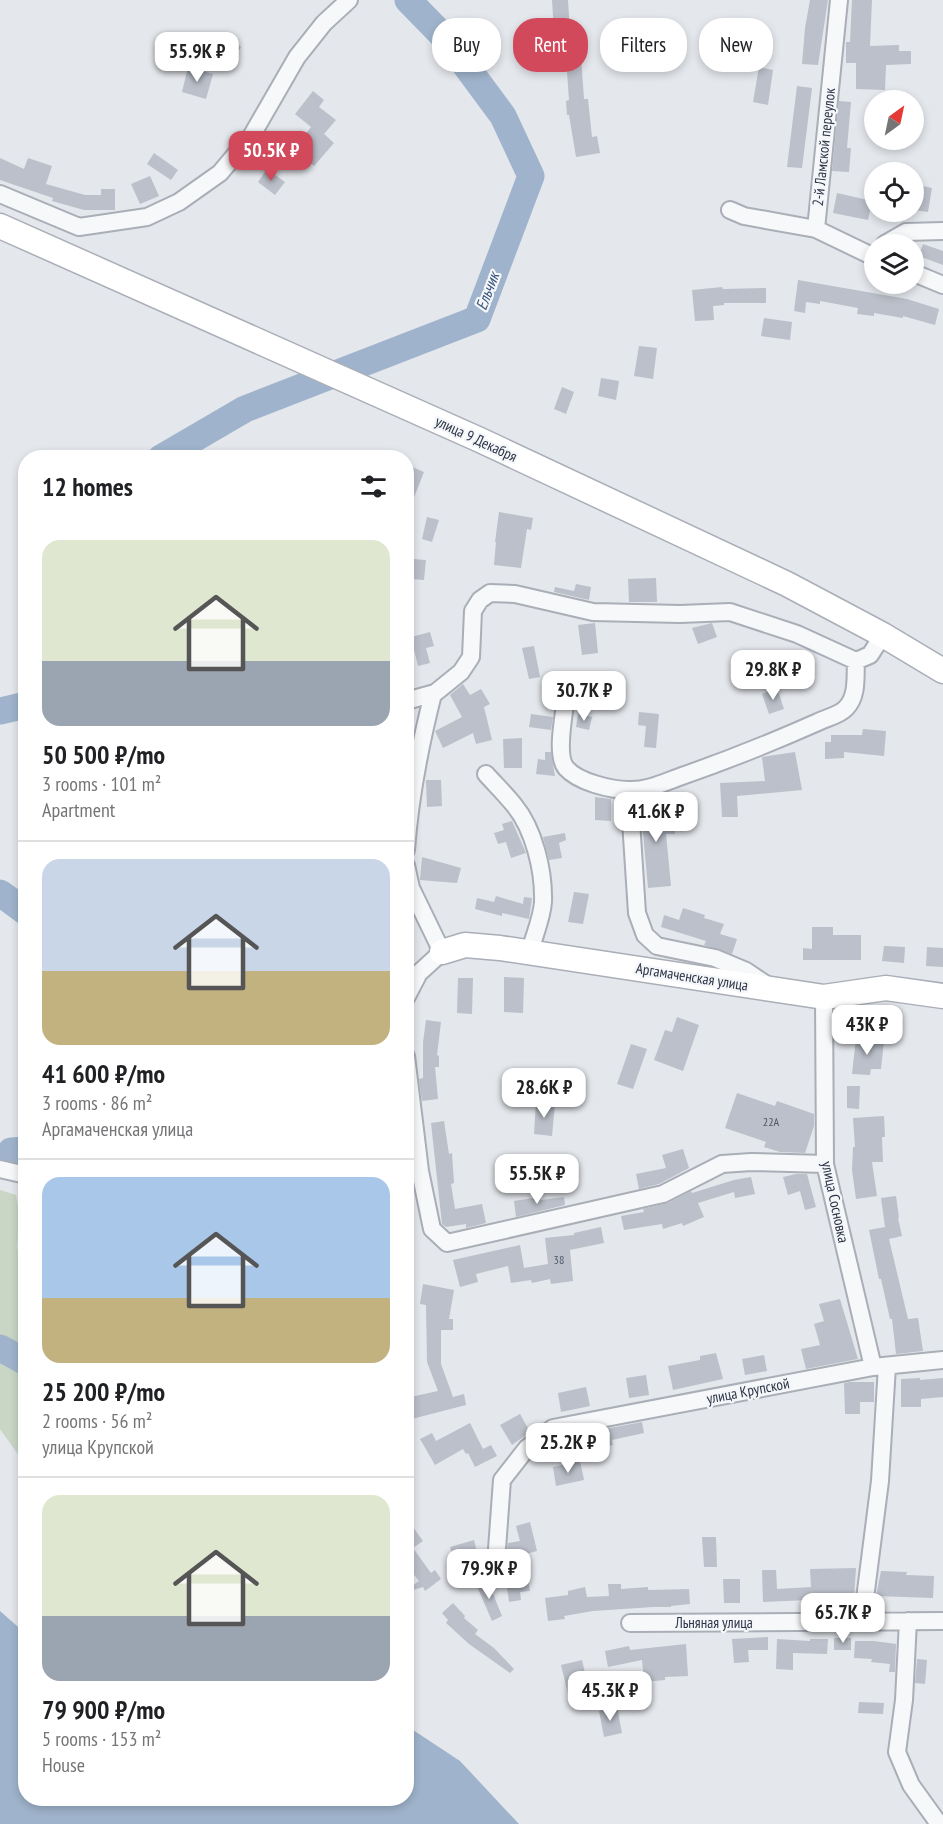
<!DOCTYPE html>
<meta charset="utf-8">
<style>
:root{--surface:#fff;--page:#f6f6f6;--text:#202124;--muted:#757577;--line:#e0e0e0;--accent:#d1495b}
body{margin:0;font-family:"PT Sans Narrow",sans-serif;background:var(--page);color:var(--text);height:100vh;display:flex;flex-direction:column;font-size:22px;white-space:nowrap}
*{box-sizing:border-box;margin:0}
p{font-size:20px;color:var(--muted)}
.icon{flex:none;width:33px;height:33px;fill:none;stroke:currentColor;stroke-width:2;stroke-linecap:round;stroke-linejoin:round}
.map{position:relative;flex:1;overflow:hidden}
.drawer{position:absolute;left:18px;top:450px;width:396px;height:1356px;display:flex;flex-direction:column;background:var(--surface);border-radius:24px;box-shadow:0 3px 9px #0003}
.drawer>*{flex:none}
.top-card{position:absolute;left:432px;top:18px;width:420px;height:54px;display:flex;gap:12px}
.needle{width:39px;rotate:33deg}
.buttons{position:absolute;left:864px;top:90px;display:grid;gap:12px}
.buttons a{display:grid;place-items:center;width:60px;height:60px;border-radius:50%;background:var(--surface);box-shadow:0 3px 9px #0003;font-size:30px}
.price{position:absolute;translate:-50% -51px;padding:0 14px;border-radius:12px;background:#fff;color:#222;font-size:20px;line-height:39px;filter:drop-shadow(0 2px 3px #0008)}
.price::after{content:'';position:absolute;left:50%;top:36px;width:18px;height:14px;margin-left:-9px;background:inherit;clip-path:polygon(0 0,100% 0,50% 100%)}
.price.active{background:var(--accent);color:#fff}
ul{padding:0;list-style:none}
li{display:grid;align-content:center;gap:12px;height:318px;padding:0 24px}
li+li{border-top:2px solid var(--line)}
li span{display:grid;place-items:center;height:186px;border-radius:18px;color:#555}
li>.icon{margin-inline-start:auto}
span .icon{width:108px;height:108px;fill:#fffc;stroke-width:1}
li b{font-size:26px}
h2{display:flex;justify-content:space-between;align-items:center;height:72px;padding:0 24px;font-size:26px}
.chip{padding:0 21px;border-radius:24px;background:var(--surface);box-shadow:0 3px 9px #0003;font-size:21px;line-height:54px}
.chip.active{background:var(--accent);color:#fff}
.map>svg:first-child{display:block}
</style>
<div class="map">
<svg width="943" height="1824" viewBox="0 0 943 1824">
<rect width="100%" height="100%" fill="#e4e7ec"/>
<path fill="#c9d6c5" d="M0 1190 16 1195 20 1218 17 1248 25 1259V1464L0 1429Z"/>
<path fill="#9fb4cc" d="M0 1611 25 1633 26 1798H406L407 1726 460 1761 519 1824H0Z"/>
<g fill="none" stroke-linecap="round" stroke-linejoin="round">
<path stroke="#9fb4cc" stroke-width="27" d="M161 458 245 409 477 319 531 176 503 116 446 39 408 0
M0 711 26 705
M0 893 26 912
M0 1163 11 1151 26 1150
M0 1348 26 1362"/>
</g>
<path fill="#bbc0ca" d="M552 0H568L571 47 555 48Z
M810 0H828L818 65 802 64 805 28Z
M852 0H872L870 46 899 45V51H911V64L886 65 885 90 856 89V63H846V42H850Z
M223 36 241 47 234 58 218 48V43Z
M581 57 584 99H588L592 137 597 136 600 153 576 157 569 115H567L566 101 569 100 566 58Z
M188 67 213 74 206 99 182 92Z
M759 67 773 70 768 105 753 102Z
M797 86 812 88 802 168 787 167Z
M313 91 324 100 319 107 336 120 324 134 334 143 314 166 302 156 313 143 304 136 311 127 295 114Z
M839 101 851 102 847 148H851L849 172 832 171Z
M154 153 178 170 171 180 147 164Z
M0 158 24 169 28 158 52 166 46 184 85 195H101V189H115V210H84L52 201 53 198 0 180Z
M267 169 285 182 275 195 258 182Z
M150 176 159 196 140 204 131 184Z
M918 185 932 188 928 212 914 210V194H916Z
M837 193 872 201 868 220 833 213Z
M923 244 943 251V265L919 256Z
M798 280 907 299 939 309 935 325 903 316V318L874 313V316L857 314 858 308 820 301V304L806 302 805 313 794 311Z
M722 287 723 289 766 288V303H724V305L713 306 714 320 695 321 692 290Z
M764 318 792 322 790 340 761 336Z
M639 346 657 348 653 379 634 376Z
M601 378 619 381 616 400 598 396Z
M562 387 574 392 566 414 554 409Z
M410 466 424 472 407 515 406 476Z
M499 512 533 518 531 530 527 529 521 568 494 565 496 542H495Z
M427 517 439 520 432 542 422 539Z
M413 559 426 560 424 580 411 579Z
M656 578 657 602H629L628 579Z
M576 584 591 587 589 600 554 592 555 587 574 591Z
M595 623 598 653 582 655 578 625Z
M712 623 717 637 698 644 692 628Z
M430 632 434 646 426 648 430 663 418 666 411 637Z
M534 646 540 677 529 679 522 648Z
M463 684 470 695 481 689 490 704 484 707 492 740 476 744 473 733 443 748 435 731 462 717 450 695Z
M777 688 784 709 769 714 762 694Z
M639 712 659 714 656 748 644 747 646 726 638 725Z
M531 714 553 717 551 730 529 727Z
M578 714 592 717 589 730 576 727Z
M863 729 886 731 884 756 844 752V758L825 759V742H831V735H862Z
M522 738V768H504L503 739Z
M545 752H551L555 776 536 774 538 759 545 760Z
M795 752 802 790 737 796 738 817H722L720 783 765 781 762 757Z
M426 780H441L442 806 427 807Z
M595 797 611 799V821L595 820Z
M660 798 662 821H674L675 834H666L671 886 648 888 640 800Z
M512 821 526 853 511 858 506 842 498 844 494 833 504 830 502 824Z
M565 833 566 840 559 843 562 858 549 860 543 837Z
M422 857 461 868 457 883 420 880Z
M574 892 589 894 583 924 568 922Z
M496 896 523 904 524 897 532 898 529 919 502 913V916L475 909 477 898 494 902Z
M683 908 705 915 704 918 724 924 720 934 737 939 732 954 704 945 706 941 661 927 664 915 679 920Z
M812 927H833V935H861V960H803V948L812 949Z
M884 946 905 947 904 963 882 961Z
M927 947 943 948V967L926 966Z
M504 977 524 978 523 1013 504 1012Z
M458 978H473L472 1014 457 1013Z
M878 1006 899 1010 897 1022 877 1019Z
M677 1017 699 1025 683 1071 654 1060 665 1030 672 1032Z
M426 1020 441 1022 437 1055 439 1056V1067H435L438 1099 422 1101 419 1079 423 1078V1042Z
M856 1038 884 1041 881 1069H871L870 1075 852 1074Z
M631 1044 647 1049 633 1089 617 1084Z
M847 1086H860L859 1109 847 1108Z
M737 1093 775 1106 777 1101 814 1114V1126L805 1153 780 1152 764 1147 766 1142 725 1128Z
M536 1102 555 1104 552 1136 534 1134Z
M884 1116 885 1137H882L883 1162H872L877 1196 856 1199 852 1170 853 1147H855L853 1118Z
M444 1121 449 1154 452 1153 454 1183 451 1184 455 1209 482 1204 486 1223 466 1228V1224L446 1227 442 1224 431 1123Z
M683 1149 689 1168 659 1184 639 1189 636 1174 666 1168 662 1155Z
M796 1174H807L816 1207 805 1210 800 1191 788 1195 783 1177Z
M751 1177 755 1194 735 1198 734 1192 698 1203 704 1217 683 1226 682 1223 663 1229 662 1224 624 1230 621 1216 644 1212 643 1209 668 1203 691 1191 692 1193 734 1180Z
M896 1196 899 1218H898L902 1236 889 1239 908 1319 918 1318 923 1351 896 1354 892 1319H890L881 1279H879L869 1230 885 1227 881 1198Z
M540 1197 541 1200 564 1197 565 1205 516 1217 514 1201Z
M601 1227 604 1243 570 1250 573 1281 551 1284 550 1279 532 1283 531 1280 511 1283 508 1266 476 1274 478 1282 460 1287 453 1260 520 1245 524 1268 548 1264 545 1238 574 1235V1233Z
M423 1284 454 1290 449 1319H453V1330H441V1364L453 1397 464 1394 466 1405 408 1420 406 1398 438 1391 427 1362 426 1305 420 1304Z
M840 1299 858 1359 806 1369 801 1349 820 1345 814 1324 824 1321 819 1304Z
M716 1353 723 1379 673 1390 668 1366 700 1360V1356Z
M764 1355 767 1371 745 1375 742 1359Z
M646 1375 649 1395 629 1398 626 1378Z
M920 1378V1380L943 1378V1397L921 1399V1407H901V1379Z
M850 1382H874V1402H860V1414H845L844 1383Z
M586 1387 590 1406 561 1412 558 1393Z
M520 1414 530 1432 512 1445 500 1425Z
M642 1422 644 1433 612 1440 613 1445 571 1454 567 1436Z
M470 1423 483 1449 491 1445 497 1456 475 1467 468 1453 466 1454 463 1449 435 1465 420 1439 432 1433 436 1441Z
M580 1461 584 1480 556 1486 553 1467Z
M530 1522 537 1551 518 1556 521 1579H528L530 1591 520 1592 521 1600 509 1602 503 1557 507 1550 508 1543 520 1541 516 1526Z
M413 1527 423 1541 413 1548 431 1573 435 1570 441 1579 425 1591 423 1587 407 1592 406 1590 419 1581 406 1565V1532Z
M702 1537H716L717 1567H704Z
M474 1540 477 1552 469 1554 474 1573 458 1577 450 1547Z
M856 1568 854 1598 763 1602 762 1570H776L777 1589 811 1587 810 1569Z
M881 1571 907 1572 906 1575 934 1576 933 1598 876 1596Z
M487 1579 502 1616 492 1621 476 1584Z
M723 1579H740V1603H724Z
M608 1584H621V1589L648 1587V1590L689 1589 690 1604 671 1606V1607H653L593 1611 564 1616 565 1619 548 1621 545 1598 568 1595V1591L585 1587 587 1597 609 1596Z
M453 1603 465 1616 464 1618 478 1630 475 1634 494 1648 514 1669 510 1673 469 1644 446 1623 448 1620 442 1613Z
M768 1637V1650H748L749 1662 734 1663 732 1639Z
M834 1638H851V1650H834Z
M777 1639 810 1641V1639H828L827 1654 793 1653V1670L776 1669Z
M855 1641H874L896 1644 895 1672H889L890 1664 871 1662 872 1659 854 1658Z
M686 1644 688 1676 665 1677V1680L644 1682 642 1660 608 1667 605 1651 629 1646 630 1650Z
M917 1659 927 1660 925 1684 915 1683Z
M582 1660 590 1694 569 1698 561 1665Z
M859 1702 884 1703 883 1714 858 1713Z
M617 1707 622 1733 604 1737 599 1711Z"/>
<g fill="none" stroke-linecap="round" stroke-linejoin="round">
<defs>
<path id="street" d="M839 0 816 229 874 257
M0 194 79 227 147 217 179 202 220 173 252 135 297 57 324 23 349 0
M730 210 744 216 816 229
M885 244 906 232 943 231
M914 273 943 285
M406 701 435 693 461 672 471 657 473 611 480 600 490 593 515 594 593 612 680 614 730 612 797 634 856 661 870 655 883 635
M565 705C563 720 556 756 566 768 578 782 611 790 629 790 647 791 665 782 682 776 728 760 773 742 818 722 826 718 840 715 846 708 858 696 855 676 856 661
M486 774C495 784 505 794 514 805 534 829 544 871 543 902 542 918 534 936 530 951
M629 790 637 913 645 935 657 946 715 958 746 971 770 987
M406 850C410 796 420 745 433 694
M406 865 411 888 442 952 419 973 406 998
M824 997 825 1164 873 1367
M406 1056 420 1171 432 1229 447 1243 663 1194 722 1164 751 1162 825 1164
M0 1169 26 1175
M497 1549 502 1480 527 1448 553 1428 873 1367 943 1360
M908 1621 904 1700 897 1752 911 1785 939 1824
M862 1622 880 1481 887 1366
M630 1623 943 1621"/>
<path id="secondary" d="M0 226 480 440 787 584 883 635 943 671
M442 952 465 945 500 948 824 997 886 988 943 996"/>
</defs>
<use href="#street" stroke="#a9aeb7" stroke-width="20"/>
<use href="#secondary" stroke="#a9aeb7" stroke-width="27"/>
<use href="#street" stroke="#f7f8fa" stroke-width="16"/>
<use href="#secondary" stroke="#fff" stroke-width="24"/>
</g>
<g text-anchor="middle" stroke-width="4.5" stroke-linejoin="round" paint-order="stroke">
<g font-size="12" fill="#4f5766">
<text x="771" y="1126">22А</text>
<text x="559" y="1264">38</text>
</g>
<g font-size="15" fill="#2b3445" stroke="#f4f6f9">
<text transform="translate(824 147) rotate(-84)" y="5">2-й Ламской переулок</text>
<text transform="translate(476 439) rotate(25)" y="5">улица 9 Декабря</text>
<text transform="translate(692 977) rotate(9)" y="5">Аргамаченская улица</text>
<text transform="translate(835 1202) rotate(78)" y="5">улица Сосновка</text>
<text transform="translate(748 1391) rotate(-11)" y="5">улица Крупской</text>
<text x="714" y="1628">Льняная улица</text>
</g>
<g font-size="16" font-style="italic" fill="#34527a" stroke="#f4f6f9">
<text transform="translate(487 291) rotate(-69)" y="6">Ельчик</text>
</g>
</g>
</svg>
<div class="buttons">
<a><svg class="needle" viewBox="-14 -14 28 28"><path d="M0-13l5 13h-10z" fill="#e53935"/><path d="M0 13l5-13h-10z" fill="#757577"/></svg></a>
<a><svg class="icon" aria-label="locate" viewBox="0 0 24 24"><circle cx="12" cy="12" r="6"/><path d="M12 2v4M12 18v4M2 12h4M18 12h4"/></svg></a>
<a><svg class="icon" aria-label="layers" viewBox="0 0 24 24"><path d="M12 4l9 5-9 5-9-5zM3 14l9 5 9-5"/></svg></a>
</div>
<b class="price" style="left:197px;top:83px">55.9K ₽</b>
<b class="price active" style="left:271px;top:182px">50.5K ₽</b>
<b class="price" style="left:773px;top:701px">29.8K ₽</b>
<b class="price" style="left:584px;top:722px">30.7K ₽</b>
<b class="price" style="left:656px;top:843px">41.6K ₽</b>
<b class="price" style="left:867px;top:1056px">43K ₽</b>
<b class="price" style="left:544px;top:1119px">28.6K ₽</b>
<b class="price" style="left:537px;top:1205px">55.5K ₽</b>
<b class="price" style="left:568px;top:1474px">25.2K ₽</b>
<b class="price" style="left:489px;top:1600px">79.9K ₽</b>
<b class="price" style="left:843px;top:1644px">65.7K ₽</b>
<b class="price" style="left:610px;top:1722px">45.3K ₽</b>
<div class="top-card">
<a class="chip">Buy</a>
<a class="chip active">Rent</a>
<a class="chip">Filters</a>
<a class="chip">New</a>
</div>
<section class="drawer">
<h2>12 homes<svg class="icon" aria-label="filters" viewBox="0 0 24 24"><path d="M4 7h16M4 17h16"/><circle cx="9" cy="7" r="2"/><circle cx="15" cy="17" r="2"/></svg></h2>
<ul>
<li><span style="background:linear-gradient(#dfe7d0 65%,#9aa5b1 0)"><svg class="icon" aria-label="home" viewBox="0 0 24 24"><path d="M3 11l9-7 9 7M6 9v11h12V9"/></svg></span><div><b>50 500 ₽/mo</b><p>3 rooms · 101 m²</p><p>Apartment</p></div></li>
<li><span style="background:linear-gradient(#c9d6e8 60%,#c2b280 0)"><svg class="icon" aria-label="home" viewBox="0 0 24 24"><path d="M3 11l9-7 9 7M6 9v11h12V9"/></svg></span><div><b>41 600 ₽/mo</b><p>3 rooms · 86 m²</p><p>Аргамаченская улица</p></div></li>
<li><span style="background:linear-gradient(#a9c7e8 65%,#c2b280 0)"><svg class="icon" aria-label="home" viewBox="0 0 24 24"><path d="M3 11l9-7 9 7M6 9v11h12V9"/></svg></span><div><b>25 200 ₽/mo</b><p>2 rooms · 56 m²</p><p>улица Крупской</p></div></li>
<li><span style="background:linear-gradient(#dfe7d0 65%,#9aa5b1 0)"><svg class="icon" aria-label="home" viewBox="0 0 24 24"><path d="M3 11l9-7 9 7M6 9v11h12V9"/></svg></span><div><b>79 900 ₽/mo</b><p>5 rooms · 153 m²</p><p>House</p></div></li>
</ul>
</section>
</div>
